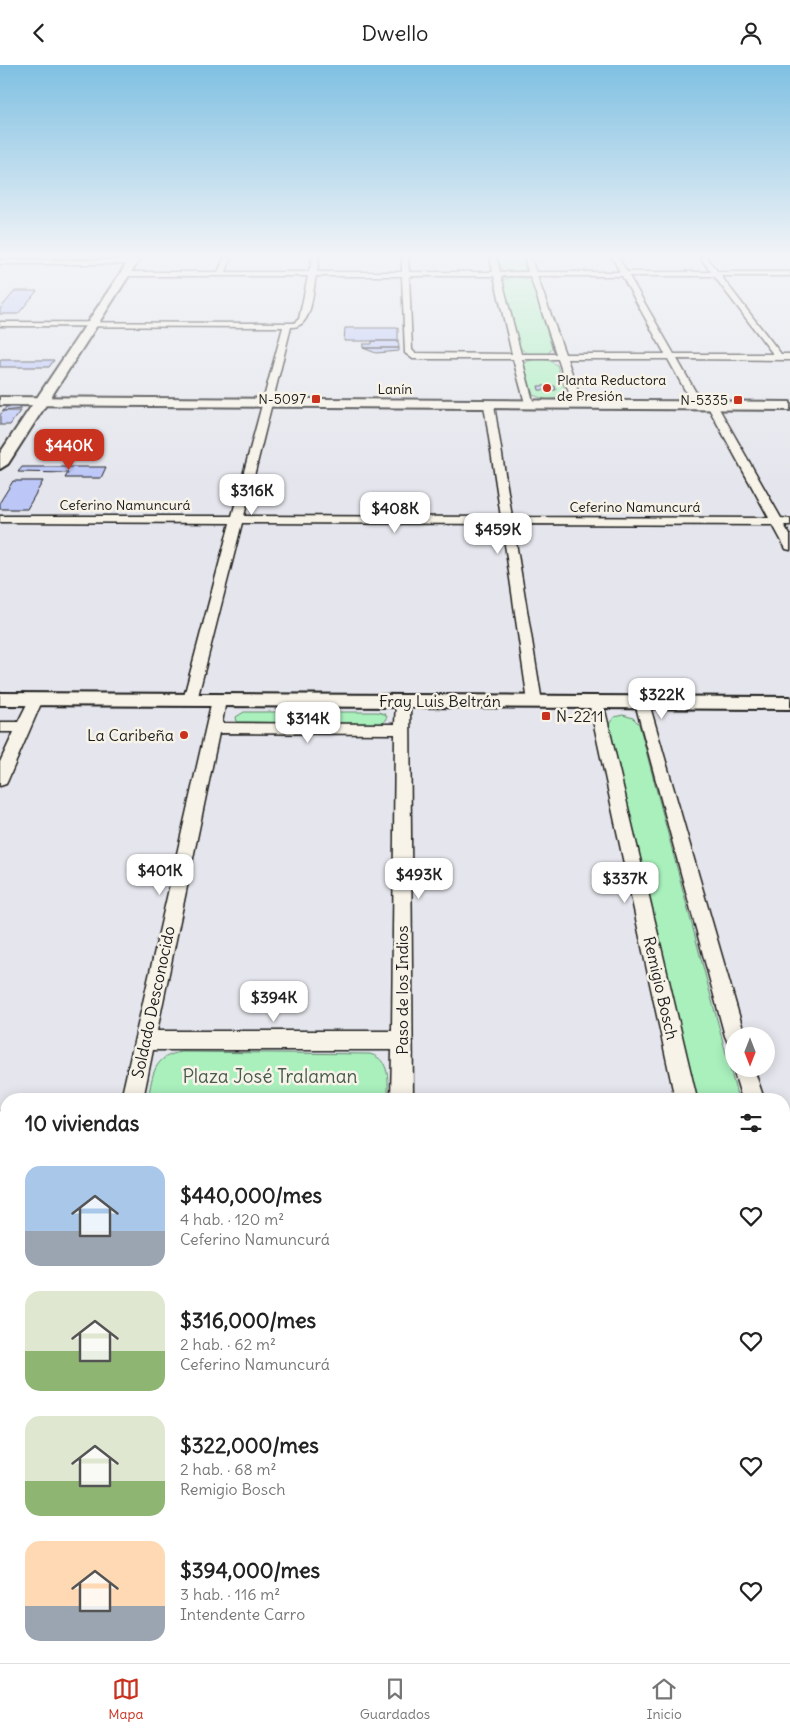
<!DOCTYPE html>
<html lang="es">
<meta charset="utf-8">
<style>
:root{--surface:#fff;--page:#f6f6f6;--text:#222;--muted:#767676;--line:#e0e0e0;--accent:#c8321e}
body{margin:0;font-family:Delius,sans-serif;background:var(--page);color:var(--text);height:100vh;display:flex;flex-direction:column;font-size:19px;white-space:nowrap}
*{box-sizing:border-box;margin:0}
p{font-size:16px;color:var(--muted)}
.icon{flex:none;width:28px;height:28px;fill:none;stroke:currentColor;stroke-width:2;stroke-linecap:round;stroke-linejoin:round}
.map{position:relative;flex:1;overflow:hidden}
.side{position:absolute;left:0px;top:1028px;width:790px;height:571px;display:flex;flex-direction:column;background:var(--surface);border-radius:20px 20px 0 0;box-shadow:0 2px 12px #0003}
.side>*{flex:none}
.needle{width:32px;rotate:180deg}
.controls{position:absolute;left:725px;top:962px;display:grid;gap:10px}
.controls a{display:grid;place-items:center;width:50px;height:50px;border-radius:50%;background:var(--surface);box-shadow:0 2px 12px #0003;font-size:25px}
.price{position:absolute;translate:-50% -42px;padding:0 11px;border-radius:10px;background:#fff;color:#222;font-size:16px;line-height:32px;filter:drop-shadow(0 1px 2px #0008)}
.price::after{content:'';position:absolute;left:50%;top:30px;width:15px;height:11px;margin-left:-8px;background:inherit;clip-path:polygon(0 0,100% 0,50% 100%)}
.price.on{background:var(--accent);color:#fff}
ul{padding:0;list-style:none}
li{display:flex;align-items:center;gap:15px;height:125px;padding:0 25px}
li span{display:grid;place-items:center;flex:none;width:140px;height:100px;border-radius:15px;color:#555}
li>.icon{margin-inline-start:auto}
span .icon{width:60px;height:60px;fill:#fffc;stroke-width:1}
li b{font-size:21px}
h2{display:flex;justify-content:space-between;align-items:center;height:60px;padding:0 25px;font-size:21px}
header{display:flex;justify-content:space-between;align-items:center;height:65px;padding:0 25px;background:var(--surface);font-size:22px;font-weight:600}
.dock{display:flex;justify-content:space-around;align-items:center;height:70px;border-top:1px solid var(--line);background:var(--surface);font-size:14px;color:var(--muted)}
.dock a{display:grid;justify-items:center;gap:2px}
.dock .on{color:var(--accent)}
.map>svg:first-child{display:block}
</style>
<header><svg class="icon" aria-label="back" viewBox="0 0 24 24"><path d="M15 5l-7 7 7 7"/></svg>Dwello<svg class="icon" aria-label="person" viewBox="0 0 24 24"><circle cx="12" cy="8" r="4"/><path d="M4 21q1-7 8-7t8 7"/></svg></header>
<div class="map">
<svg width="790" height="1598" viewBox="0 0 790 1598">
<rect width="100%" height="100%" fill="#e5e6ed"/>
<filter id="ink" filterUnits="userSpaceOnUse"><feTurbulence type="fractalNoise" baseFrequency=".02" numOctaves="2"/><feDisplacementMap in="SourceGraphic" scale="10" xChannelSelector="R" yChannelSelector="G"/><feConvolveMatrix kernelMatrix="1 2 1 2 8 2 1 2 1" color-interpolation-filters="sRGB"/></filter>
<g filter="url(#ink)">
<path fill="#a9f0bd" stroke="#62866c" d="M497 192H523L527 204 516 207 503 205Z
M514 211 531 215 552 283 548 289H528L520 283 503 215Z
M537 294 548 295 557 300 566 328 565 332 547 335 533 330 524 300 528 296Z
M244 647H377L385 649 387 652 383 658 377 659 237 657 236 652Z
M623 650 633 653 639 659 738 1034H697L694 1026 609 659 614 652Z
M182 987 370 989C391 995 388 1016 388 1034H148C153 1009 153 991 182 987Z
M784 1199 790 1222V1429L784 1403Z"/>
<path fill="#bcc7f8" stroke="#1c1c1c" d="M15 226H37L18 249H0V244Z
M345 263H398V276H344Z
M372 276H398L399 283H363V279H372Z
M363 283H399V286L376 288Z
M0 295H54L49 302H0Z
M538 321H555L556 325H539Z
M6 342H17L21 344 3 346Z
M3 346H20L10 360H0V350Z
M22 402H106L101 413H65L68 408 18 407Z
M13 416H43L27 444H0V437Z"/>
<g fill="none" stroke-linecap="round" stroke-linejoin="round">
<defs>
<path id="minor" d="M225 192H231L226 207H309L313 192H319L317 207H402V192H408L409 207H493L490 192H496L500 207H528L524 192H530L536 207H620L612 192H618L627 207H711L700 192H706L718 207H790V211H721L781 289H790V295L677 294 703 340 698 343 693 340 668 294H567L583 340 578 343 573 340 558 294H522L534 340 526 342 513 294H413L405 288 402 211H316C312 228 313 263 291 262L244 451 501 452 484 340 489 337 494 340 512 452 769 453 707 340 712 337 717 340 781 453 790 454V460H784L790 470V485L786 484 773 460 513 459 542 637 535 642 528 637 502 459 242 458 197 635 195 638H185L183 635 230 458 0 457V451H232L283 262 0 261V257L294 258 299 254 308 211H125L121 209 125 207H218ZM409 211H494L512 289 415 288 412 285ZM501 211H530L556 289H521ZM537 211H622L665 289H565ZM629 211H714L773 289H674Z
M0 195H133L137 197 133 199H0Z
M36 629 43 634 8 715 6 719 0 721V697L14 667H0V657H18L31 631Z
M219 630 226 635 222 658 395 659 396 636 398 633 403 631 410 636 413 1034H391L392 985H153L143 1034H121L212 635ZM219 668 395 669 392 966H157Z
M596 632 603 637 697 1034H675L589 637Z
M642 633 649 638 745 971H734V980L728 978 725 971 635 638Z
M733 1004H754L764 1034H742Z
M0 1046H6V1068H0Z
M784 1051H790V1073H784Z
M0 1083H6V1105H0Z
M784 1090H790V1112H784Z
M784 1134 790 1137V1180L784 1177Z
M784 1451 790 1454V1508L784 1505Z
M6 1578V1592H25L24 1598H0V1580Z
M385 1592H417V1598H385Z"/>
<path id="tertiary" d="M0 332 790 337V345L0 340Z
M0 628 790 632V644L0 640Z"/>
<path id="secondary" d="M131 192H141L8 399 0 404V388Z"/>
</defs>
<use href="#minor" stroke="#1c1c1c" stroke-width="3"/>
<use href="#tertiary" stroke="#1c1c1c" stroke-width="4"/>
<use href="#secondary" stroke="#1c1c1c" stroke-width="4"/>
<use href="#minor" fill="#f7f3e8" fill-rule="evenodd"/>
<use href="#tertiary" fill="#f7f3e8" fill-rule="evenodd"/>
<use href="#secondary" fill="#f7f3e8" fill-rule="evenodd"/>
</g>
</g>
<linearGradient id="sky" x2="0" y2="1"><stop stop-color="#7fc0e2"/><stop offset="0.46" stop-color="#f3f4f7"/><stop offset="1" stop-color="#f3f4f7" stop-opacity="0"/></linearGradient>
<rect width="790" height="415" fill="url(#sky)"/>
<g fill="#c8321e" stroke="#f7f3e8" stroke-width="2">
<circle cx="547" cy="323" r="5"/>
<rect x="311" y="329" width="10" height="10" rx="2.5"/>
<rect x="733" y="330" width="10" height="10" rx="2.5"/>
<rect x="541" y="646" width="10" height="10" rx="2.5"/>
<circle cx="184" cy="670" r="5"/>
</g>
<g text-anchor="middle" stroke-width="5" stroke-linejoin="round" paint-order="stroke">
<g font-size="14" fill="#1c1c1c" stroke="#f7f3e8" text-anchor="end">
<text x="557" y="320" text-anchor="start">Planta Reductora<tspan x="557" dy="16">de Presión</tspan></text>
<text x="306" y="339">N-5097</text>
<text x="728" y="340">N-5335</text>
</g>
<g font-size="14" fill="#1c1c1c" stroke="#f7f3e8">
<text x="395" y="329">Lanín</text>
<text x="125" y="445">Ceferino Namuncurá</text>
<text x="635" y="447">Ceferino Namuncurá</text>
</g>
<g font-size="16" fill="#1c1c1c" stroke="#f7f3e8">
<text x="440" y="642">Fray Luis Beltrán</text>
<text transform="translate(661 923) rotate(77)" y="6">Remigio Bosch</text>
<text transform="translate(402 925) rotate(-90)" y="6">Paso de los Indios</text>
<text transform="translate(153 937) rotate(-78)" y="6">Soldado Desconocido</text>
</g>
<g font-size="16" fill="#1c1c1c" stroke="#f7f3e8" text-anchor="start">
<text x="556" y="657">N-2211</text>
<text x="174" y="676" text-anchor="end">La Caribeña</text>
</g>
<g font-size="19" fill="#465c4c" stroke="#f7f3e8">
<text x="270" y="1018">Plaza José Tralaman</text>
</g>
</g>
</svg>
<div class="controls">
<a><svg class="needle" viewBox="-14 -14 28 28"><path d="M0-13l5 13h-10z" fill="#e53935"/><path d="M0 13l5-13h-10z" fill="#767676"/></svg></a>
</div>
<b class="price on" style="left:69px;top:406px">$440K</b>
<b class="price" style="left:252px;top:451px">$316K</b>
<b class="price" style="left:395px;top:469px">$408K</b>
<b class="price" style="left:498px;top:490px">$459K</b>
<b class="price" style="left:662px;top:655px">$322K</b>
<b class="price" style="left:308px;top:679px">$314K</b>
<b class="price" style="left:160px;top:831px">$401K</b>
<b class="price" style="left:419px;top:835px">$493K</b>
<b class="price" style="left:625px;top:839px">$337K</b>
<b class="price" style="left:274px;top:958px">$394K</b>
<section class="side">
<h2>10 viviendas<svg class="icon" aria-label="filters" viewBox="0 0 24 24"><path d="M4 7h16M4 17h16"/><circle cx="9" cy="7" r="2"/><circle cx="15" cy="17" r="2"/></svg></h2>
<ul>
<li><span style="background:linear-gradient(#a9c7e8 65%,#9aa5b1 0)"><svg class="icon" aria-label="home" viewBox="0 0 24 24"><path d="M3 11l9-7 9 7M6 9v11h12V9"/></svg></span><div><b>$440,000/mes</b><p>4 hab. · 120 m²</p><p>Ceferino Namuncurá</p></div><svg class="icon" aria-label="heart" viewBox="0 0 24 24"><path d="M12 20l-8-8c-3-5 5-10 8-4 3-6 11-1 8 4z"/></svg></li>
<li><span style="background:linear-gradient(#dfe7d0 60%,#8fb573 0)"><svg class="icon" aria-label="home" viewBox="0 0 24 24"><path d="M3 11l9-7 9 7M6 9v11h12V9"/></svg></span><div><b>$316,000/mes</b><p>2 hab. · 62 m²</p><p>Ceferino Namuncurá</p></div><svg class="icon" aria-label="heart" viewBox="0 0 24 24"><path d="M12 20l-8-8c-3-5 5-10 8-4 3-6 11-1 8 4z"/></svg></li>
<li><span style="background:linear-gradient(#dfe7d0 65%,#8fb573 0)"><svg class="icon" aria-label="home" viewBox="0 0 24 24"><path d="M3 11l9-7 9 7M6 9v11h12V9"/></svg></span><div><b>$322,000/mes</b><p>2 hab. · 68 m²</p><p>Remigio Bosch</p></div><svg class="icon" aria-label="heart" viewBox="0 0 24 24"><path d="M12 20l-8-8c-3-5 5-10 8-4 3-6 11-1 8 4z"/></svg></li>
<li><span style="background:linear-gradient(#ffd9b3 65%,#9aa5b1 0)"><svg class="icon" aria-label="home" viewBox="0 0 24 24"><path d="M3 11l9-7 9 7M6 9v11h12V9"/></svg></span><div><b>$394,000/mes</b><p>3 hab. · 116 m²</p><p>Intendente Carro</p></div><svg class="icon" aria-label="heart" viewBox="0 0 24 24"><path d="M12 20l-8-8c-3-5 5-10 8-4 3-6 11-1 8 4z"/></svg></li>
</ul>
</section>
</div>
<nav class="dock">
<a class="on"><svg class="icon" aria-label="map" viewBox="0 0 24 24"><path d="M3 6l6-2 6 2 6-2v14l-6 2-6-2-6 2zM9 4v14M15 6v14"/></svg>Mapa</a>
<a><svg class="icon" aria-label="saved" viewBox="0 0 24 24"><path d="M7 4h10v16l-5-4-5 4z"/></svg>Guardados</a>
<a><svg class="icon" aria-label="home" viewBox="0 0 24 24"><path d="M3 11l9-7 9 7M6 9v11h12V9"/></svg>Inicio</a>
</nav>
